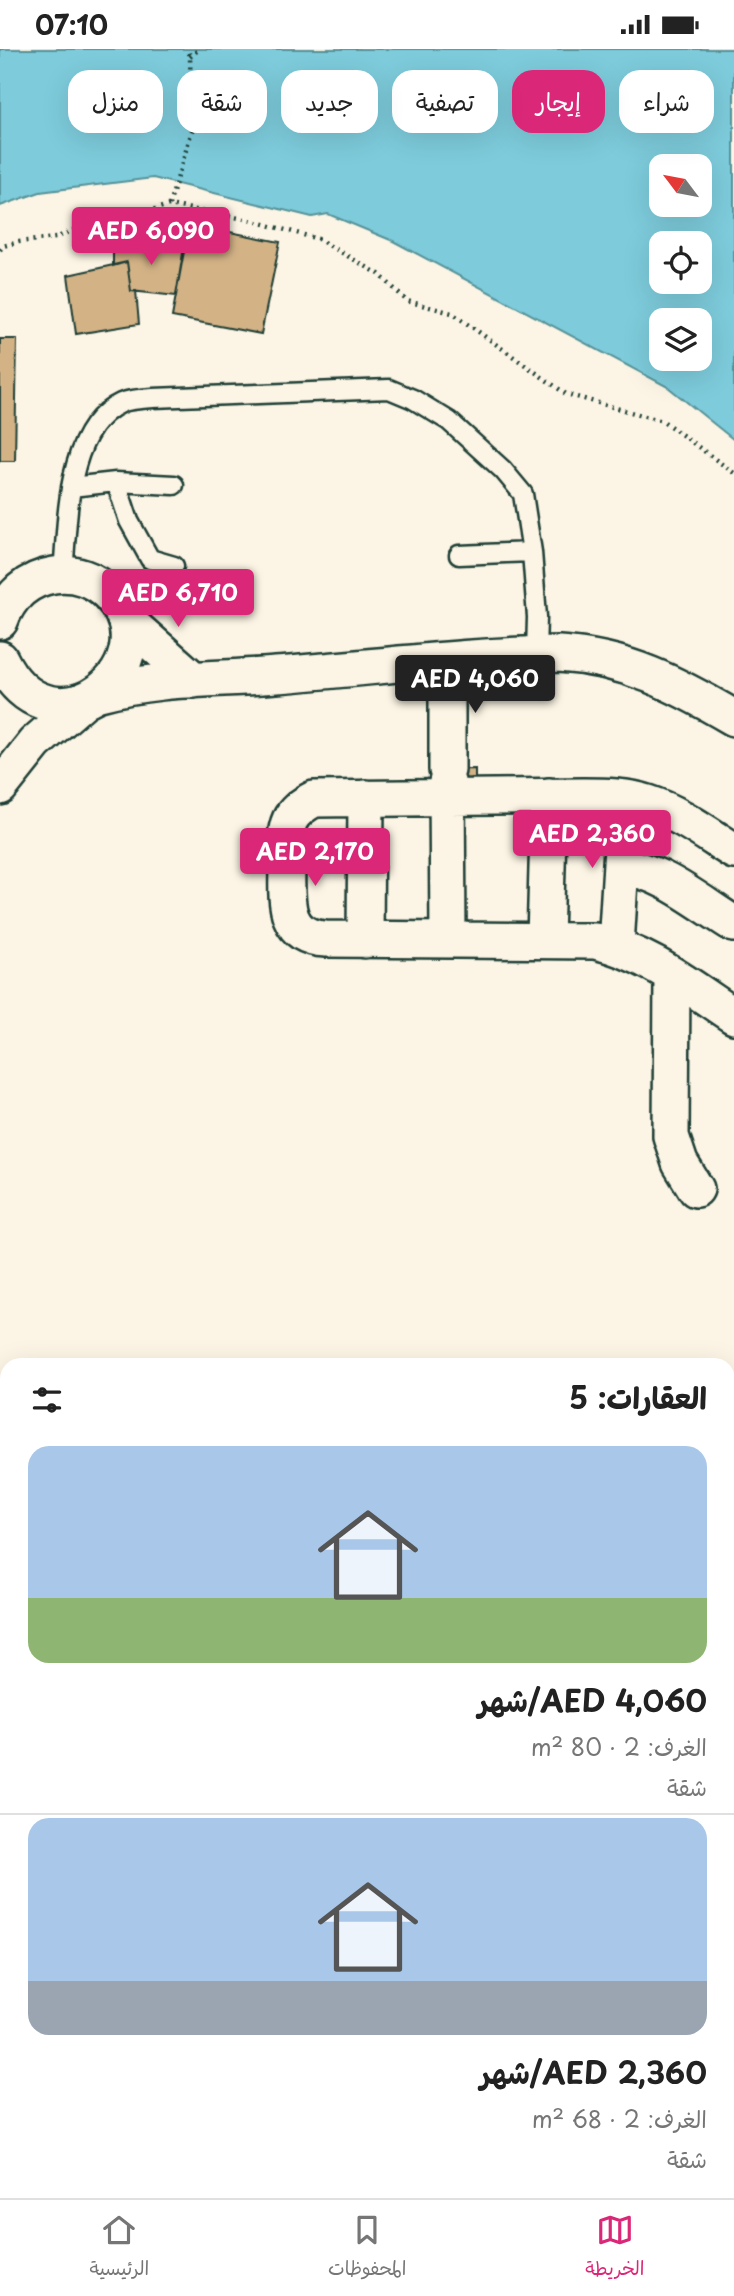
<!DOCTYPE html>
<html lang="ar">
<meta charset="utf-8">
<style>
:root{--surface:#fff;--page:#f6f6f6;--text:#222;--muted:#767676;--line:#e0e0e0;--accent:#db2777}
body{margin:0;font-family:"Playpen Sans","Playpen Sans Arabic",sans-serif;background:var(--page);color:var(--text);direction:rtl;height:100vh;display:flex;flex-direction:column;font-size:26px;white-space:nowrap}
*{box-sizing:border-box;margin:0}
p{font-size:23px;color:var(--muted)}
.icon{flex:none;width:38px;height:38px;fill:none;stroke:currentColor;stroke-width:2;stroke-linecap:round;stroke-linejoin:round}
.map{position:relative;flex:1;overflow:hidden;direction:ltr}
.details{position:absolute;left:0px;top:1309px;width:735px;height:840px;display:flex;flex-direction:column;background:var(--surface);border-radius:21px 21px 0 0;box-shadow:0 7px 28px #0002;direction:rtl}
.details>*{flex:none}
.guide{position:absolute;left:21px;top:21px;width:693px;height:63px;direction:rtl;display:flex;gap:14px}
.needle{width:46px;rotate:302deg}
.buttons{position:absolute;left:649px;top:105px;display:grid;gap:14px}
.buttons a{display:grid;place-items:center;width:63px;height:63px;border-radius:14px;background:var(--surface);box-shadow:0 7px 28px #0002;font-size:35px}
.price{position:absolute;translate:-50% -60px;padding:0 16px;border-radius:7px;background:var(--accent);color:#fff;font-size:23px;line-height:46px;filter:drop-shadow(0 2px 4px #0008)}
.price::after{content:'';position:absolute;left:50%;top:42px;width:21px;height:16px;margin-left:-10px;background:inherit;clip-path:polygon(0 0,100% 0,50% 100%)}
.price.selected{background:#222;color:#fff}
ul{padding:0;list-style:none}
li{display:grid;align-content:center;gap:14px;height:371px;padding:0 28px}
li+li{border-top:2px solid var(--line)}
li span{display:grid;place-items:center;height:217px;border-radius:21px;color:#555}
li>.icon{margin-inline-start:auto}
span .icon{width:126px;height:126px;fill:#fffc;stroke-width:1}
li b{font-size:30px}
h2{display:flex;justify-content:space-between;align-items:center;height:84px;padding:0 28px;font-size:30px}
.pill{padding:0 24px;border-radius:21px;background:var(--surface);box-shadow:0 7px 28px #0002;font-size:24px;line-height:63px}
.pill.selected{background:var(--accent);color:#fff}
.status{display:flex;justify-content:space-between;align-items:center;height:49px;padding:0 35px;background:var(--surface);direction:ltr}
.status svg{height:19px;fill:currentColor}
.dock{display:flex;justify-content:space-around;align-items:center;height:98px;border-top:2px solid var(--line);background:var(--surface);font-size:19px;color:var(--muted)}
.dock a{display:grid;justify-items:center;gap:4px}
.dock .selected{color:var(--accent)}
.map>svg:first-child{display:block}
</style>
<div class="status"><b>07:10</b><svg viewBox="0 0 49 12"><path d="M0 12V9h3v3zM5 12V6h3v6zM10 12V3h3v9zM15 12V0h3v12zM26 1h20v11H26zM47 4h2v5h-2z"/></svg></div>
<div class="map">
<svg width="734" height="2149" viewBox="0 0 734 2149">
<rect width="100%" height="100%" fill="#fcf5e5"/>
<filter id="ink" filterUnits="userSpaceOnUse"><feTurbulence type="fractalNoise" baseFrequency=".0143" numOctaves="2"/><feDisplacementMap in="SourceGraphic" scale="14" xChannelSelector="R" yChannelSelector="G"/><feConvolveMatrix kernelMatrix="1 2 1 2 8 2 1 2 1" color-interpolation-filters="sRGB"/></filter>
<g filter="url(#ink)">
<path fill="#7dcbdb" stroke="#579298" stroke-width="2" fill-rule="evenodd" d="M0 0H734V391L668 338 393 192 328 165 312 168 153 129 40 143 0 157ZM662 117H700V156H662ZM662 194H700V233H662ZM662 271H700V310H662Z"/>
<path fill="#d3b286" stroke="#1f3d34" stroke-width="2" d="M189 175 280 193 261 285 172 268Z
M113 193 184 198 176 247 131 242 127 213 113 217Z
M127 213 131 242H136L139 275 76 285 68 226Z
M0 290H17L15 412H0Z
M475 720V733L435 734 434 721Z"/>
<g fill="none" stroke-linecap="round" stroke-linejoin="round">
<defs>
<path id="service" d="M116 433 129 472 150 510 174 517
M71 438 116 433 174 436
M459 506 532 503
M63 524C68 472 65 380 121 354 130 350 143 350 153 349L389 340 413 350 449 372 503 421 523 445 532 503 537 568 536 605"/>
<path id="minor" d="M125 570 194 631
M0 572C9 547 28 530 54 526 74 523 94 530 108 544 177 613 52 716 0 610
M100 644C158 628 216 631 276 626 370 619 465 606 559 605 627 609 676 635 734 669
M447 721V612
M447 733 448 890
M0 738 35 694 82 653
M734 802C707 785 679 764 648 754 627 747 605 747 583 747L314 750C304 755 295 761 290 771 284 784 286 801 287 815 287 848 281 888 326 890L595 892C648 904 690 938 734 967
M621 818C660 820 701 855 734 875
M545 890 549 747
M365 891 366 749
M616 897 625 749
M672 926 671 1087 680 1114 696 1140
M0 1366 7 1377
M730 1575 731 1629 734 1644
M728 1882 734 1881
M396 2142 397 2149"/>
</defs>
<use href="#service" stroke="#1f3d34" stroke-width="23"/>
<use href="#minor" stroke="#1f3d34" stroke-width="40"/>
<path stroke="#1f3d34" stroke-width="4.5" stroke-dasharray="2 5" stroke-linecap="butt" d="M190 8 199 0
M169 156 192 82 190 8 188 0
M0 201 3 197 19 193 56 189 82 177 118 171 169 156 250 171 318 190 379 225 407 252 452 264 566 345 663 372 734 424"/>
<use href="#service" stroke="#fcf5e5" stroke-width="18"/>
<use href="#minor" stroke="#fcf5e5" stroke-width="35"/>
</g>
</g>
</svg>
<div class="buttons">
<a><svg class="needle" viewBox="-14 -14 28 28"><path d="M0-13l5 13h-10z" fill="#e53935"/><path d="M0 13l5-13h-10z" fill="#767676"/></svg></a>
<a><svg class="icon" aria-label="locate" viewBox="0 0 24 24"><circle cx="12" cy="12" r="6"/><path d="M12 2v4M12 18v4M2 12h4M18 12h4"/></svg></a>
<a><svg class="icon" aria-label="layers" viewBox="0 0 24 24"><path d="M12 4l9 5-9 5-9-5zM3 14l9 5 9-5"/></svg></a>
</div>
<b class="price" style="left:151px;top:218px">AED 6,090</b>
<b class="price" style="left:178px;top:580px">AED 6,710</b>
<b class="price selected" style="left:475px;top:666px">AED 4,060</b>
<b class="price" style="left:592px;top:821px">AED 2,360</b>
<b class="price" style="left:315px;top:839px">AED 2,170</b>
<div class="guide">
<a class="pill">شراء</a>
<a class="pill selected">إيجار</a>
<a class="pill">تصفية</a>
<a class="pill">جديد</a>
<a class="pill">شقة</a>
<a class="pill">منزل</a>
</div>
<section class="details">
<h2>العقارات: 5<svg class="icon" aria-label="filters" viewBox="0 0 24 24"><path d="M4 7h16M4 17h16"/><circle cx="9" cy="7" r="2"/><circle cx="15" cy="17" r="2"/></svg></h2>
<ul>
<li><span style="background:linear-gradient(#a9c7e8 70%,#8fb573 0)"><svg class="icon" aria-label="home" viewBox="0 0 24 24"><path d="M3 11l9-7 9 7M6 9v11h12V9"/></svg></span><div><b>AED 4,060/شهر</b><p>الغرف: 2 · 80 m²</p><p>شقة</p></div></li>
<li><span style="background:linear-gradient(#a9c7e8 75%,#9aa5b1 0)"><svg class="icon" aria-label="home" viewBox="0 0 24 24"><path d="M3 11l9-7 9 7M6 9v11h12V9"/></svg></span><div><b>AED 2,360/شهر</b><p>الغرف: 2 · 68 m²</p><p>شقة</p></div></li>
</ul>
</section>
</div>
<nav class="dock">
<a class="selected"><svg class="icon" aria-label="map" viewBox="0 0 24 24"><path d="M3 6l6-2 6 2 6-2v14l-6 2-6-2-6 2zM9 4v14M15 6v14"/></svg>الخريطة</a>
<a><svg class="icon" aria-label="saved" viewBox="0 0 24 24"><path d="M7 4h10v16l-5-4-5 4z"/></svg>المحفوظات</a>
<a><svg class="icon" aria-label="home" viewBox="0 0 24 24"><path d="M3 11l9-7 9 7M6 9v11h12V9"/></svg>الرئيسية</a>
</nav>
